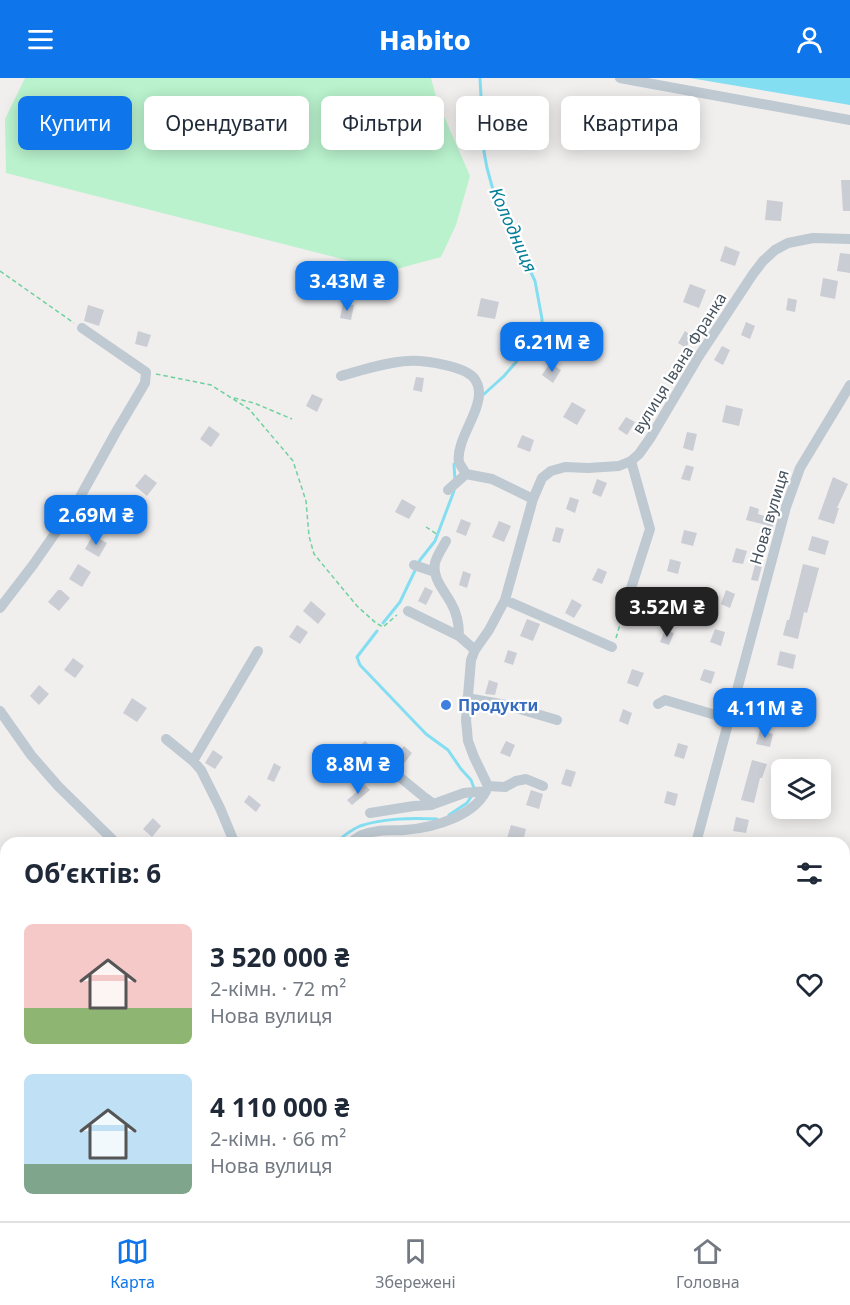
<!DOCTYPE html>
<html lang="uk">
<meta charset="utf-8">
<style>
:root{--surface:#fff;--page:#f6f6f7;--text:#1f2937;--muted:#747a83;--line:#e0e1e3;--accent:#0e75eb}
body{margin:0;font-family:"Noto Sans",sans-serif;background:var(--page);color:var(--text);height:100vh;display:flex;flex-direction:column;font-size:22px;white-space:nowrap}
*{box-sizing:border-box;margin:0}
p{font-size:20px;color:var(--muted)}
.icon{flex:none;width:33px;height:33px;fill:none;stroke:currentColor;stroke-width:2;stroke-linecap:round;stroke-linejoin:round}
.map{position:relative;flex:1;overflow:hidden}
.panel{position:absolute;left:0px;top:759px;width:850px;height:384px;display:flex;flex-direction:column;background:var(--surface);border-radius:18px 18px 0 0;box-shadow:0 3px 15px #0003}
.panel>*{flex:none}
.guide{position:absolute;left:18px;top:18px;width:814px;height:54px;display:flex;gap:12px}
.buttons{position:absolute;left:771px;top:681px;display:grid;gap:12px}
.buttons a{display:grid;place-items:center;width:60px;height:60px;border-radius:9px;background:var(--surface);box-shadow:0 3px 15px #0003;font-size:30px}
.price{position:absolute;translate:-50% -51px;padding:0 14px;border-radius:12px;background:var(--accent);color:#fff;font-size:20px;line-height:39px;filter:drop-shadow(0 2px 3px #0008)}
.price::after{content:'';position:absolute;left:50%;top:36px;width:18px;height:14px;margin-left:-9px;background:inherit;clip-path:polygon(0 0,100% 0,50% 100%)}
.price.selected{background:#222;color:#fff}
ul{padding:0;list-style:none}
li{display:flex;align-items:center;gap:18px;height:150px;padding:0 24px}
li span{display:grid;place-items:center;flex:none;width:168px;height:120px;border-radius:9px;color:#555}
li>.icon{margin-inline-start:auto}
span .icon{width:72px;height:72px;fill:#fffc;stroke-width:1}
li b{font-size:26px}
h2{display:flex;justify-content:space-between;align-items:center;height:72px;padding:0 24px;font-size:26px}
.pill{padding:0 21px;border-radius:9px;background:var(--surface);box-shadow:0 3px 15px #0003;font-size:21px;line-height:54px}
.pill.selected{background:var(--accent);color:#fff}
header{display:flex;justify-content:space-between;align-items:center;height:78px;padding:0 24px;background:var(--accent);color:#fff;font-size:27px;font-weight:800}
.menu{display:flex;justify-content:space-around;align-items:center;height:84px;border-top:2px solid var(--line);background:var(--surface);font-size:16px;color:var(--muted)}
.menu a{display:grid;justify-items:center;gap:3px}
.menu .selected{color:var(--accent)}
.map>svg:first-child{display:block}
</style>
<header><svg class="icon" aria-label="menu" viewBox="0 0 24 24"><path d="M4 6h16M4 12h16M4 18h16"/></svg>Habito<svg class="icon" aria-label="person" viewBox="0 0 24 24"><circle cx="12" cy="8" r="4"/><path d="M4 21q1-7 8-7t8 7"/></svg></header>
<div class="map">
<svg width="850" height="1143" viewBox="0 0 850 1143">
<rect width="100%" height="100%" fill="#f1eeee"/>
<path fill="#b9f2cd" d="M25 0H431L437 22 470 98 456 147 441 179 389 193 6 95 5 41Z"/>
<path fill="#84def1" d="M690 0H850V27Z"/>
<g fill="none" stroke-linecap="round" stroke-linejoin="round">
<path stroke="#84def1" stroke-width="3" d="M480 0 484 74 487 90 495 119 535 203 542 241V254L537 260 523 273 517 283 504 298 483 317
M454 386 455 403
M383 545 400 524 420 482 435 463 454 413
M377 553 357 579 360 587 426 656 448 672 461 691 471 702 474 710
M449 737 467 725 473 716
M336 765C342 759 351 752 360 748 384 740 411 740 437 741
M317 1143 321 1137"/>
</g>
<path fill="#cacdd3" d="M841 102H850V133H843Z
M767 122 783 124 781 143 765 142Z
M725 168 740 174 735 188 720 183Z
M840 175 850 176V195L837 193Z
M823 200 838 203 835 221 820 218Z
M690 206 706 212 699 230 683 224Z
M481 220 499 224 495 241 477 238Z
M788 220 797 222 795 234 786 232Z
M343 225 354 227 351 242 340 240Z
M88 227 104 232 99 248 84 243Z
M746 244 755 248 750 261 741 257Z
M138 253 151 257 147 269 135 266Z
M685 253 692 258 686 270 678 265Z
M722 268 730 272 723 287 714 282Z
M550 285 561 292 553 305 542 297Z
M416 299 424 300 422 314 413 312Z
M312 316 323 321 317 334 306 328Z
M572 324 586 332 577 347 563 339Z
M726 327 743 331 739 348 722 344Z
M626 339 635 344 627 357 618 351Z
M209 348 220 356 211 369 200 361Z
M687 354 697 356 693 373 683 370Z
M522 357 534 362 530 374 517 369Z
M686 387 694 389 690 403 681 401Z
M145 396 157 405 147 418 135 408Z
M833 399 848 406 837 430H839L834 446 818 441Z
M597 401 607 405 601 419 592 415Z
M570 419 579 422 575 435 566 431Z
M402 421 416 429 409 441 395 434Z
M113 426 124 434 115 448 103 440Z
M750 428 759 431 758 436 775 441 770 458 764 456 766 447 746 442Z
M461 441 471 445 466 458 456 454Z
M499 443 511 448 504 464 492 459Z
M556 449 564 451 560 465 552 463Z
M684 452 697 455 693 468 681 465Z
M93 457 107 465 99 479 85 471Z
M812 458 829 463 825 477 808 472Z
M736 470 747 473 743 486 732 484Z
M670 481 681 484 678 496 667 493Z
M756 483 763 484 758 503 751 502Z
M78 486 91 494 82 509 69 501Z
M803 486 819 490 807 535 804 534 798 561 783 557 787 542H789Z
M598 490 607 494 602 506 592 502Z
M463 493 471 496 467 510 459 507Z
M425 509 433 513 426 527 418 523Z
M58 512H61L70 520 59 533 48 524Z
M726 512 735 516 730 530 721 526Z
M572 521 582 527 574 540 565 535Z
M311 523 326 536 318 546 303 533Z
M527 541 540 546 533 563 520 558Z
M297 547 308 554 300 566 289 559Z
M715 551 725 554 721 568 710 564Z
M665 552 674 555 669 567 660 564Z
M508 572 517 575 513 587 504 584Z
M780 573 796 577 793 591 777 587Z
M73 580 84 588 75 600 64 592Z
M632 591 644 595 638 609 627 605Z
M704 591 715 594 711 606 700 602Z
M489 602 498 605 495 617 485 616Z
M39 607 49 616 39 627 30 618Z
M132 620 147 630 137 644 123 635Z
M623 631 632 635 628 647 619 643Z
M760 652 773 656 770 669 756 666Z
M365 663 372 670 360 681 353 675Z
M506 663 515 667 510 679 500 675Z
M678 665 688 668 684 681 674 678Z
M404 668 412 675 402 688 393 680Z
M213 672 223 679 215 691 205 685Z
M752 682 767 686 762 700H760L754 725 741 722Z
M274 685 281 689 274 704 267 701Z
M566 691 576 694 571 709 561 706Z
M365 707 370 712 352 727 347 722Z
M531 712 543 716 539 731 526 727Z
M667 713 678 716 675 728 664 725Z
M249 717 261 727 256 734 244 724Z
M736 739 749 742 746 755 733 753Z
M153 740 161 748 152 759 143 751Z
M511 747 526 751 523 764 507 760Z"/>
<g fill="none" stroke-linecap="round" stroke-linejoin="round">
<path stroke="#6fd29e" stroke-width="1.5" stroke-dasharray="4.5 3" stroke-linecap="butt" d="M0 193 74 245
M156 296 211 307 249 331 293 383 306 423 309 458 314 476 357 528 376 545 383 549 397 537
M234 320 254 325 292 341
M426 449 438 457
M616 560 623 536"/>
<path stroke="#bec9d1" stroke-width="10" d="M620 0 850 42
M341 298C363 292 386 284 408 283 424 282 464 288 474 300 480 308 480 318 477 327 473 343 456 367 459 384 460 387 464 392 466 396L492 401 533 421
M448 412 466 396
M446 463C443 469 437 477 435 485 432 500 444 512 451 525 457 535 459 546 459 558L475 572
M414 487 435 494
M505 522 612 569
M626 526 650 451 631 383
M0 530 33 487 79 421 116 354 145 305 146 294 82 250
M408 533 459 558
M467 620 506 627 557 642
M658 626 665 622 729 641
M0 633 31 677 58 708 116 765
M166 661 193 683 201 692 220 730 232 759 235 765
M193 683 258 573
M396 696 424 719 434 726
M488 708 505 709 516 703 526 701 543 708
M370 735 414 728 431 727 464 715 486 713
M350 765C354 762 358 759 362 757 375 751 391 753 404 752 433 750 478 738 488 708L474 679 468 663 466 642 471 582 475 572 489 552 505 522 533 421 542 400 551 393 565 389 588 390 619 388 631 383 639 376 651 359 699 278 753 196 763 183 775 172 788 165 813 160 850 161
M696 765 786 429 800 390 850 307
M844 800 850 781
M0 1010 6 998
M207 1137 219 1143
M265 1143 272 1137
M340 1143 342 1137
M600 1143 602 1137
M749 1143 750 1137"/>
</g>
<circle fill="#3f7fe0" stroke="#fff" stroke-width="2" cx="446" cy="627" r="6"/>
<g text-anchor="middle" stroke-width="4.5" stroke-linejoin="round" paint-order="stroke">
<g font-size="16" fill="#45525d" stroke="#fff">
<text transform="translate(679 285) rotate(-58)" y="6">вулиця Івана Франка</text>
<text transform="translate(769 439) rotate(-73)" y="6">Нова вулиця</text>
</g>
<g font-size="16" font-weight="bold" fill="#366cbe" stroke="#fff" text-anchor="start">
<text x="458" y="633">Продукти</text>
</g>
<g font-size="18" font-style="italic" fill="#057f99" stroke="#fff">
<text transform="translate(513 152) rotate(66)" y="6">Колодниця</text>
</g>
</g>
</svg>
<div class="buttons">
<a><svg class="icon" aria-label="layers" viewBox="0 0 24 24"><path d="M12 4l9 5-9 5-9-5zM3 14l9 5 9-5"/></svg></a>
</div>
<b class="price" style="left:347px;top:234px">3.43M ₴</b>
<b class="price" style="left:552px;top:295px">6.21M ₴</b>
<b class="price" style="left:96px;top:468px">2.69M ₴</b>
<b class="price selected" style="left:667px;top:560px">3.52M ₴</b>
<b class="price" style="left:765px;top:661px">4.11M ₴</b>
<b class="price" style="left:358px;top:717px">8.8M ₴</b>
<div class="guide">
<a class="pill selected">Купити</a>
<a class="pill">Орендувати</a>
<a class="pill">Фільтри</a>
<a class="pill">Нове</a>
<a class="pill">Квартира</a>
</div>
<section class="panel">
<h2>Об’єктів: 6<svg class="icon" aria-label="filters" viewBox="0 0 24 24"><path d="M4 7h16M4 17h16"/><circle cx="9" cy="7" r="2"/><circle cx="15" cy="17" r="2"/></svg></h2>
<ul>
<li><span style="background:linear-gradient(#f6c9c9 70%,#8fb573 0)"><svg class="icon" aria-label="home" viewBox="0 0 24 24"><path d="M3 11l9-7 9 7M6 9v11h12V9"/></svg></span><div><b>3 520 000 ₴</b><p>2-кімн. · 72 m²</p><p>Нова вулиця</p></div><svg class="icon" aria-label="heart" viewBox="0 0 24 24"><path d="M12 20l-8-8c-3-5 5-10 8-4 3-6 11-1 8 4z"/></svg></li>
<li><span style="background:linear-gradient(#bfe0f5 75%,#7fa58c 0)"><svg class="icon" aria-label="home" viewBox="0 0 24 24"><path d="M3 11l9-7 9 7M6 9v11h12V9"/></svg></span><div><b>4 110 000 ₴</b><p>2-кімн. · 66 m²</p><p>Нова вулиця</p></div><svg class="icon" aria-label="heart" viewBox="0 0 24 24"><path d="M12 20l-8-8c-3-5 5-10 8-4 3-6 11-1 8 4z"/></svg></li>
</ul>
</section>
</div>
<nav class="menu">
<a class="selected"><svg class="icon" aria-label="map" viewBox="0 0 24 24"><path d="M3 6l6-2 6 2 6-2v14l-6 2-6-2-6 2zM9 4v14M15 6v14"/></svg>Карта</a>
<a><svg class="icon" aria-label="saved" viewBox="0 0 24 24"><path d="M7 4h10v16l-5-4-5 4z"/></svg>Збережені</a>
<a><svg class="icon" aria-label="home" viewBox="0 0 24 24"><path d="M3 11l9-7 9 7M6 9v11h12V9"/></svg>Головна</a>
</nav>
